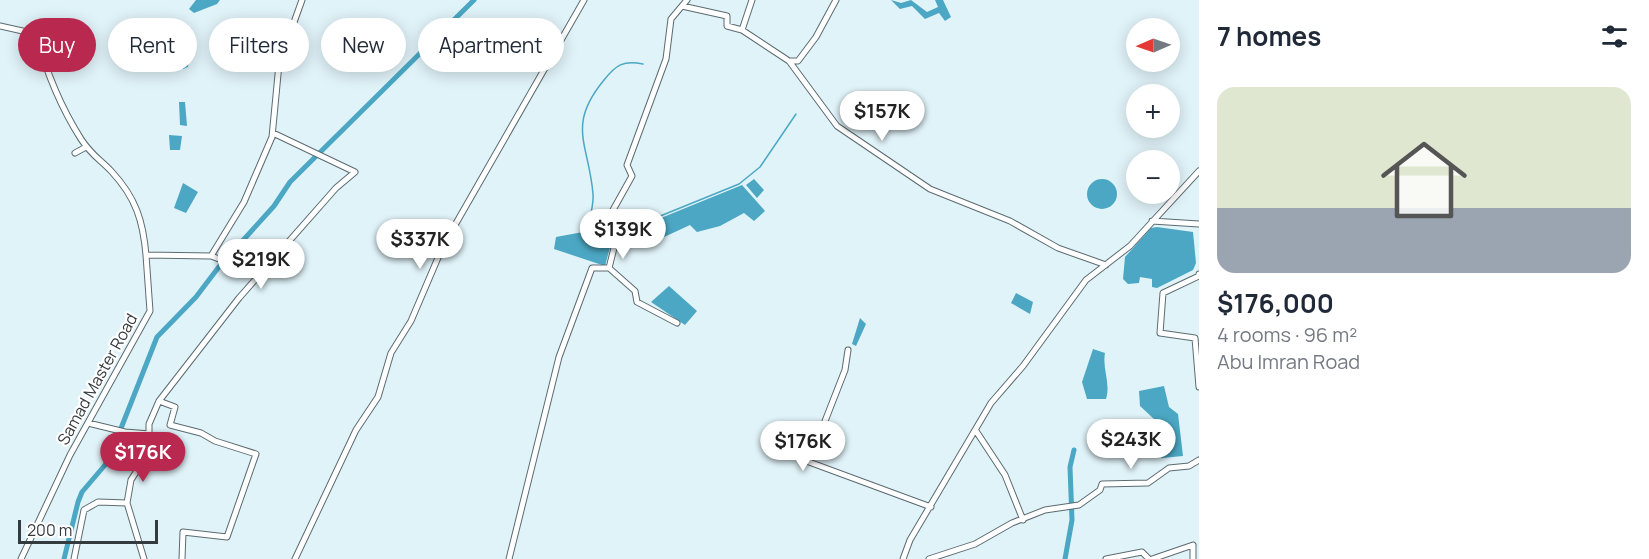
<!DOCTYPE html>
<meta charset="utf-8">
<style>
:root{--surface:#fff;--page:#f2f2f3;--text:#1f2937;--muted:#747a83;--line:#e0e1e3;--accent:#b8284f}
body{margin:0;font-family:Manrope,sans-serif;background:var(--page);color:var(--text);height:100vh;display:flex;flex-direction:column;font-size:22px;white-space:nowrap}
*{box-sizing:border-box;margin:0}
p{font-size:20px;color:var(--muted)}
.icon{flex:none;width:33px;height:33px;fill:none;stroke:currentColor;stroke-width:2;stroke-linecap:round;stroke-linejoin:round}
.map{position:relative;flex:1;overflow:hidden}
.sheet{display:flex;flex-direction:column;background:var(--surface);width:450px}
.sheet>*{flex:none}
.banner{position:absolute;left:18px;top:18px;width:570px;height:54px;display:flex;gap:12px}
.needle{width:39px;rotate:268deg}
.buttons{position:absolute;left:1126px;top:18px;display:grid;gap:12px}
.buttons a{display:grid;place-items:center;width:54px;height:54px;border-radius:50%;background:var(--surface);box-shadow:0 3px 15px #0003;font-size:30px}
.scale{position:absolute;left:18px;bottom:15px;width:140px;box-sizing:border-box;padding-left:6px;border:3px solid #343b3e;border-top:0;font-size:16px;line-height:21px;white-space:nowrap;color:#343b3e;-webkit-text-stroke:4px #fff;paint-order:stroke}
.price{position:absolute;translate:-50% -51px;padding:0 14px;border-radius:21px;background:#fff;color:#222;font-size:20px;line-height:39px;filter:drop-shadow(0 2px 3px #0008)}
.price::after{content:'';position:absolute;left:50%;top:36px;width:18px;height:14px;margin-left:-9px;background:inherit;clip-path:polygon(0 0,100% 0,50% 100%)}
.price.active{background:var(--accent);color:#fff}
ul{padding:0;list-style:none}
li{display:grid;align-content:center;gap:12px;height:318px;padding:0 18px}
li+li{border-top:2px solid var(--line)}
li span{display:grid;place-items:center;height:186px;border-radius:18px;color:#555}
li>.icon{margin-inline-start:auto}
span .icon{width:108px;height:108px;fill:#fffc;stroke-width:1}
li b{font-size:26px}
h2{display:flex;justify-content:space-between;align-items:center;height:72px;padding:0 18px;font-size:26px}
.chip{padding:0 21px;border-radius:27px;background:var(--surface);box-shadow:0 3px 15px #0003;font-size:21px;line-height:54px}
.chip.active{background:var(--accent);color:#fff}
main{display:flex;flex:1;min-height:0}
.map>svg:first-child{display:block}
</style>
<main>
<div class="map">
<svg width="1199" height="559" viewBox="0 0 1199 559">
<rect width="100%" height="100%" fill="#e0f3f9"/>
<path fill="#4ba7c3" d="M196 0H220L217 4 194 13 189 9Z
M891 0 901 3 911 0 927 12 938 7 935 0H943L951 17 945 21 939 13 925 19 912 6 900 9Z
M186 46 190 55 188 67 183 69 181 47Z
M179 102H185L187 126 180 125Z
M169 135 182 136 180 150H170Z
M754 179 764 190 757 198 746 185Z
M1087 194a15 15 0 1 1 30 0a15 15 0 1 1-30 0Z
M183 183 198 192 186 213 174 208Z
M742 185 765 211 754 221 744 213 720 226 697 232 690 225 649 244 641 232 656 220Z
M1157 227 1193 232 1196 263 1193 270 1157 288 1152 287V279L1140 277 1139 283 1128 284 1123 279 1125 257 1151 228Z
M583 232 612 240 605 266 554 249 556 237Z
M669 286 697 311 685 325 651 302Z
M1016 293 1033 302 1030 314 1011 303Z
M860 318 866 324 856 346 852 344Z
M1093 349 1105 353C1102 369 1111 383 1106 399H1087L1082 382Z
M1164 386 1169 407 1178 414 1183 456 1162 458 1156 453 1154 419 1140 406 1139 391Z"/>
<g fill="none" stroke-linecap="round" stroke-linejoin="round">
<path stroke="#4ba7c3" stroke-width="1.5" d="M612 236 588 227C590 217 594 204 593 194 589 144 566 126 604 80 616 65 623 60 643 64
M616 237 627 238 648 221 739 184 760 167 796 114"/>
<path stroke="#4ba7c3" stroke-width="5" d="M64 559 78 502 82 492 105 465 114 446 157 337 196 297 218 268 274 206 290 182 474 0
M1065 559 1072 520 1070 467 1074 450"/>
<defs>
<path id="minor" d="M682 6 727 16V26L742 30 789 61 837 126 930 189 1010 221 1058 248 1106 265
M0 26 36 34C46 71 60 106 81 139 92 156 100 159 112 172 136 198 143 221 146 255
M742 30 752 0
M789 61H798L816 37 836 0
M75 153 86 147
M1152 221 1199 224
M211 256 240 267 258 277
M1199 274V276L1163 293 1160 333 1195 338 1199 387
M677 323 637 302 635 291 609 268 616 240 611 228 613 210 632 176 627 165 666 59 671 19 687 0
M848 350 845 370 809 462 931 507
M159 401 239 298 336 188 355 172 273 133
M88 423 125 432 149 434 138 469 131 480 127 503 144 559
M976 431 1005 475 1023 520
M149 434V424L159 401 175 407 170 425 201 433 215 441 256 454 227 537 183 532 182 559
M21 559 70 455 150 311 146 255 211 256 244 202 272 137 279 64 302 0
M74 559 84 510 98 502 127 503
M295 559 356 430 378 397 391 353 411 321 443 246 584 0
M509 559 559 357 592 268H609
M903 559 910 540 991 403 1023 366 1086 280 1130 246 1199 171
M929 559 975 544 1012 523 1045 510 1079 505 1100 490 1102 484 1148 483 1169 468 1189 466 1199 460
M1106 559 1142 552 1149 559
M1152 559 1193 545V559"/>
</defs>
<use href="#minor" stroke="#5b6b71" stroke-width="7"/>
<use href="#minor" stroke="#fff" stroke-width="5"/>
</g>
<g text-anchor="middle" stroke-width="4.5" stroke-linejoin="round" paint-order="stroke">
<g font-size="16" fill="#343b3e" stroke="#fff">
<text transform="translate(97 379) rotate(-61)" y="6">Samad Master Road</text>
</g>
</g>
</svg>
<div class="buttons">
<a><svg class="needle" viewBox="-14 -14 28 28"><path d="M0-13l5 13h-10z" fill="#e53935"/><path d="M0 13l5-13h-10z" fill="#747a83"/></svg></a>
<a>+</a>
<a>−</a>
</div>
<div class="scale">200 m</div>
<b class="price" style="left:882px;top:142px">$157K</b>
<b class="price" style="left:623px;top:260px">$139K</b>
<b class="price" style="left:420px;top:270px">$337K</b>
<b class="price" style="left:261px;top:290px">$219K</b>
<b class="price" style="left:1131px;top:470px">$243K</b>
<b class="price" style="left:803px;top:472px">$176K</b>
<b class="price active" style="left:143px;top:483px">$176K</b>
<div class="banner">
<a class="chip active">Buy</a>
<a class="chip">Rent</a>
<a class="chip">Filters</a>
<a class="chip">New</a>
<a class="chip">Apartment</a>
</div>
</div>
<section class="sheet">
<h2>7 homes<svg class="icon" aria-label="filters" viewBox="0 0 24 24"><path d="M4 7h16M4 17h16"/><circle cx="9" cy="7" r="2"/><circle cx="15" cy="17" r="2"/></svg></h2>
<ul>
<li><span style="background:linear-gradient(#dfe7d0 65%,#9aa5b1 0)"><svg class="icon" aria-label="home" viewBox="0 0 24 24"><path d="M3 11l9-7 9 7M6 9v11h12V9"/></svg></span><div><b>$176,000</b><p>4 rooms · 96 m²</p><p>Abu Imran Road</p></div></li>
</ul>
</section>
</main>
